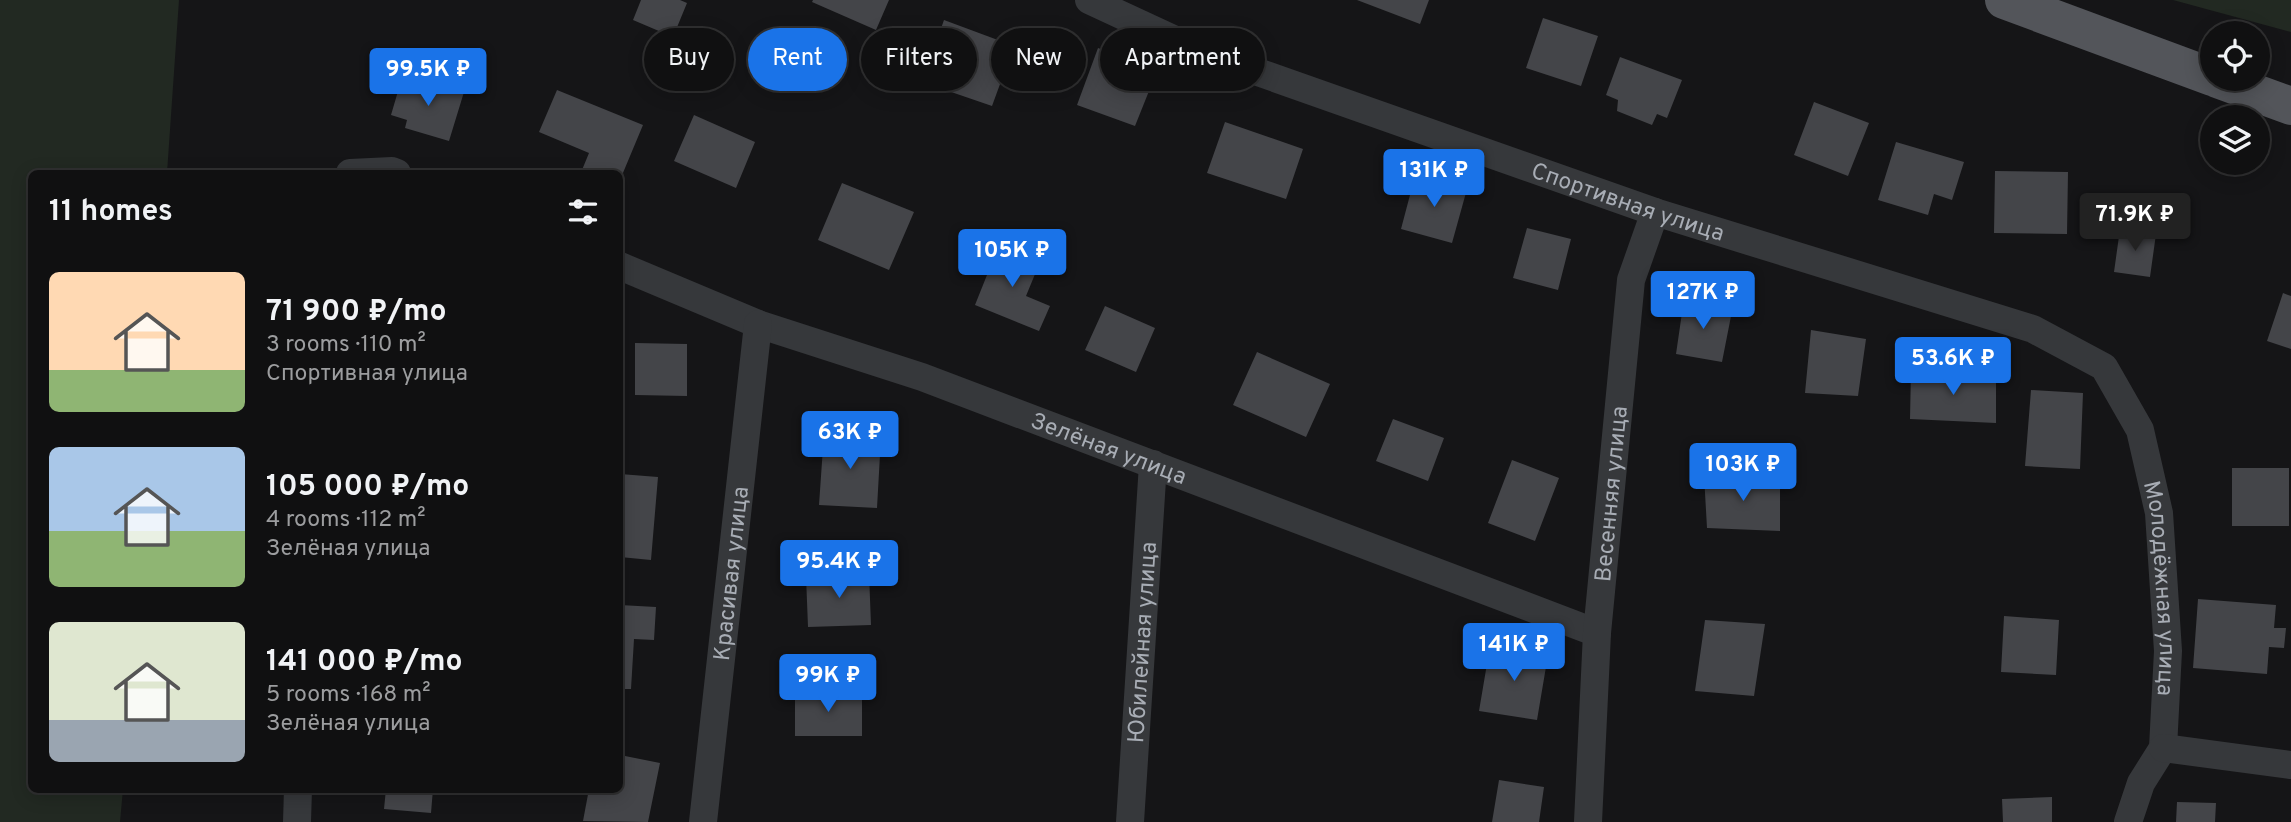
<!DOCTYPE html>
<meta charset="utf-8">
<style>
:root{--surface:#101011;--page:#19191a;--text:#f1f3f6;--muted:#9c9d9f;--line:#303031;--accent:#1a73e8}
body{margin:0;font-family:Overpass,sans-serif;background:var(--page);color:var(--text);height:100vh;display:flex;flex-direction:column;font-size:26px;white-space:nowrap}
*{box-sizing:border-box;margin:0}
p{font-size:23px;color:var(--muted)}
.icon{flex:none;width:38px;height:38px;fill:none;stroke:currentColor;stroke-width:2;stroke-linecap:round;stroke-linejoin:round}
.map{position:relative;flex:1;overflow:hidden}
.sheet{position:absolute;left:28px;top:170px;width:595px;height:623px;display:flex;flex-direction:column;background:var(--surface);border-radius:10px;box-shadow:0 4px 18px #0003,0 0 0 2px var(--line)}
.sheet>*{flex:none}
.guide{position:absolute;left:644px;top:28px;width:665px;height:63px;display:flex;gap:14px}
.controls{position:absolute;left:2200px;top:21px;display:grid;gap:14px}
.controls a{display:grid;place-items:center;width:70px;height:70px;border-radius:50%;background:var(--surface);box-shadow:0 4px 18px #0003,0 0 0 2px var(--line);font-size:35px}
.price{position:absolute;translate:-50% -60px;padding:0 16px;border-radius:7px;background:var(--accent);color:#fff;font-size:23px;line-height:46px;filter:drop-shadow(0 2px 4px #0008)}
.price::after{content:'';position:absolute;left:50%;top:42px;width:21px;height:16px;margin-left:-10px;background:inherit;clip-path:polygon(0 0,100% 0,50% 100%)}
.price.on{background:#222;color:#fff}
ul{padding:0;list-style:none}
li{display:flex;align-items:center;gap:21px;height:175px;padding:0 21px}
li span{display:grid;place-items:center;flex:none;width:196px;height:140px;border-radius:10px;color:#555}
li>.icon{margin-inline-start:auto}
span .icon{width:84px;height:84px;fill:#fffc;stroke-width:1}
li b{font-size:30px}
h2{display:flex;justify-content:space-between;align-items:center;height:84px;padding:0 21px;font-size:30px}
.pill{padding:0 24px;border-radius:32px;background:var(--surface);box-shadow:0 4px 18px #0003,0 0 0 2px var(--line);font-size:24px;line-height:63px}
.pill.on{background:var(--accent);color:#fff}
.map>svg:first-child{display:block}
</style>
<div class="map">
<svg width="2291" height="822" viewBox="0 0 2291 822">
<rect width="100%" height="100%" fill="#151517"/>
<path fill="#222922" d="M0 0H179L167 173H32V789H123L120 822H0Z
M2173 0H2291V32Z"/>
<path fill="#444549" d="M641 0H680L687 3 673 37 633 20Z
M813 0H889L876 30 812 2Z
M1357 0H1429L1420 24Z
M1543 18 1598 36 1581 86 1526 68Z
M944 20 1014 46 992 106 922 82Z
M1098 48 1157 71 1135 126 1077 105Z
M1620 57 1682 80 1667 118 1657 114 1652 125 1617 111 1618 100 1606 95Z
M427 80 464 92 449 141 405 128 407 120 391 115 401 81 424 88Z
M557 90 643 125 620 180V173H589L582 170 589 153 539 132Z
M1814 102 1869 123 1848 176 1794 155Z
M694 115 755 142 736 188 674 161Z
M1225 122 1303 149 1286 199 1207 173Z
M1896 142 1964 162 1952 200 1934 194 1928 215 1878 200Z
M1995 171 2068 172 2067 234 1994 233Z
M1415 176 1467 189 1452 243 1401 229Z
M842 183 914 212 889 270 818 240Z
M1527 228 1571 239 1558 290 1513 278Z
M2120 229 2156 234 2150 277 2114 272Z
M999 245 1040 262 1026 296 1050 306 1039 331 975 305Z
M2283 293 2291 296V349L2267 341Z
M1684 299 1732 311 1722 362 1676 354Z
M1105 306 1155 328 1136 372 1085 350Z
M1811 330 1866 339 1858 396 1805 393Z
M635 343 687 344V396L635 395Z
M1257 352 1330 384 1306 437 1233 405Z
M1911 370 1996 374V423L1910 419Z
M2031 390 2083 393 2080 469 2025 466Z
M1393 419 1444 438 1428 481 1376 461Z
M824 433 881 437 877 508 819 505Z
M1512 460 1559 478 1535 541 1488 523Z
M2232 468H2289V526H2232Z
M620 474 658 477 651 560 620 557Z
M1704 475 1780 478V531L1707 528Z
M869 573 871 625 808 627 806 576Z
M2198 599 2276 605 2274 628H2286L2284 648 2269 647 2267 674 2193 668Z
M620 605 656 607 654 640 634 639 631 689H620Z
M2004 616 2059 620 2056 675 2001 672Z
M1705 620 1765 624 1754 696 1695 691Z
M1490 646 1548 655 1537 720 1479 711Z
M795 691H862V736H795Z
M620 755 660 763 648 822 583 821 589 789H620Z
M1499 780 1544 787 1539 822H1492Z
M386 789H433L431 813 384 809Z
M2052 797V822H2003L2002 799Z
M2177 802 2216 803 2215 822H2176Z"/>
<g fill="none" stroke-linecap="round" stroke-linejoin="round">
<g stroke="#36383b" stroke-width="28">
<path id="s1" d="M1089 0 1201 52 1655 212 2033 329 2104 367 2140 430 2159 513 2168 651 2163 748 2141 783 2128 822"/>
<path d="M350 173 392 171 397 173"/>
<path id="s2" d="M620 266 758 324 922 377 1597 633"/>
<path d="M2163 748 2291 765"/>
<path d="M297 822 298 789"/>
<path id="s3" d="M703 822 758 324"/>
<path id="s4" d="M1130 822 1153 464"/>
<path id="s5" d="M1588 822 1597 633 1631 280 1655 212"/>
</g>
<path stroke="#53555a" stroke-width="38" d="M2004 0 2212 77
M2217 79 2291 106"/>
</g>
<g text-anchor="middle" stroke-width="6" stroke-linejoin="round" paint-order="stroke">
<g font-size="23" fill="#a8adb5" stroke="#101012">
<text dy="8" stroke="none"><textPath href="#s1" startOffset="576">Спортивная улица</textPath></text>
<text dy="8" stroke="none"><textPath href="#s2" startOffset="522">Зелёная улица</textPath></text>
<text dy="8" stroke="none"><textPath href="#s5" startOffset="329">Весенняя улица</textPath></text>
<text dy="8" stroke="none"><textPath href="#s3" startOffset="250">Красивая улица</textPath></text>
<text dy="8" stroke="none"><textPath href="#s1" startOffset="1314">Молодёжная улица</textPath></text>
<text dy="8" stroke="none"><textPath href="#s4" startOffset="180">Юбилейная улица</textPath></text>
</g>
</g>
</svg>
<div class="controls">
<a><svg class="icon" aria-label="locate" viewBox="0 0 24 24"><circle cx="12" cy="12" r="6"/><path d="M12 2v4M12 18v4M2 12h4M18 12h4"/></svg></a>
<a><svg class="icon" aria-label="layers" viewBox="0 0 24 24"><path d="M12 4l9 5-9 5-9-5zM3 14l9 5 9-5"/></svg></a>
</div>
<b class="price" style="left:428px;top:108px">99.5K ₽</b>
<b class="price" style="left:1434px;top:209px">131K ₽</b>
<b class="price on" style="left:2135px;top:253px">71.9K ₽</b>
<b class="price" style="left:1012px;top:289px">105K ₽</b>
<b class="price" style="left:1703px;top:331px">127K ₽</b>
<b class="price" style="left:1953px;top:397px">53.6K ₽</b>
<b class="price" style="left:850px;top:471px">63K ₽</b>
<b class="price" style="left:1743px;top:503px">103K ₽</b>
<b class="price" style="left:839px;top:600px">95.4K ₽</b>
<b class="price" style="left:1514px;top:683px">141K ₽</b>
<b class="price" style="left:828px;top:714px">99K ₽</b>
<div class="guide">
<a class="pill">Buy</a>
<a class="pill on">Rent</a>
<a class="pill">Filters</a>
<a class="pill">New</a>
<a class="pill">Apartment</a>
</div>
<section class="sheet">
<h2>11 homes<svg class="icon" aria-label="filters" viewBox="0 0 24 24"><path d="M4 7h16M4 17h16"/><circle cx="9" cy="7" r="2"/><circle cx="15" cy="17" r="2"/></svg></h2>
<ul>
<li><span style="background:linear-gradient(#ffd9b3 70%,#8fb573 0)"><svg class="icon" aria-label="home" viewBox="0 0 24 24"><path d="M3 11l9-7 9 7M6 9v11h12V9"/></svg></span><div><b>71 900 ₽/mo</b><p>3 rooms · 110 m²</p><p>Спортивная улица</p></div></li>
<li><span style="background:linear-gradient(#a9c7e8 60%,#8fb573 0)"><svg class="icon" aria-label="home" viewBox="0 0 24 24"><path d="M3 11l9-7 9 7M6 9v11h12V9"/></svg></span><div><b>105 000 ₽/mo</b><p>4 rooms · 112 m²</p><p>Зелёная улица</p></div></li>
<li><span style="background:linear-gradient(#dfe7d0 70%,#9aa5b1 0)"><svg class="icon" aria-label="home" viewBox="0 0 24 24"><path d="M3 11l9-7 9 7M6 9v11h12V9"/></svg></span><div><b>141 000 ₽/mo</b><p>5 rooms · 168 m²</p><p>Зелёная улица</p></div></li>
</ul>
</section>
</div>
